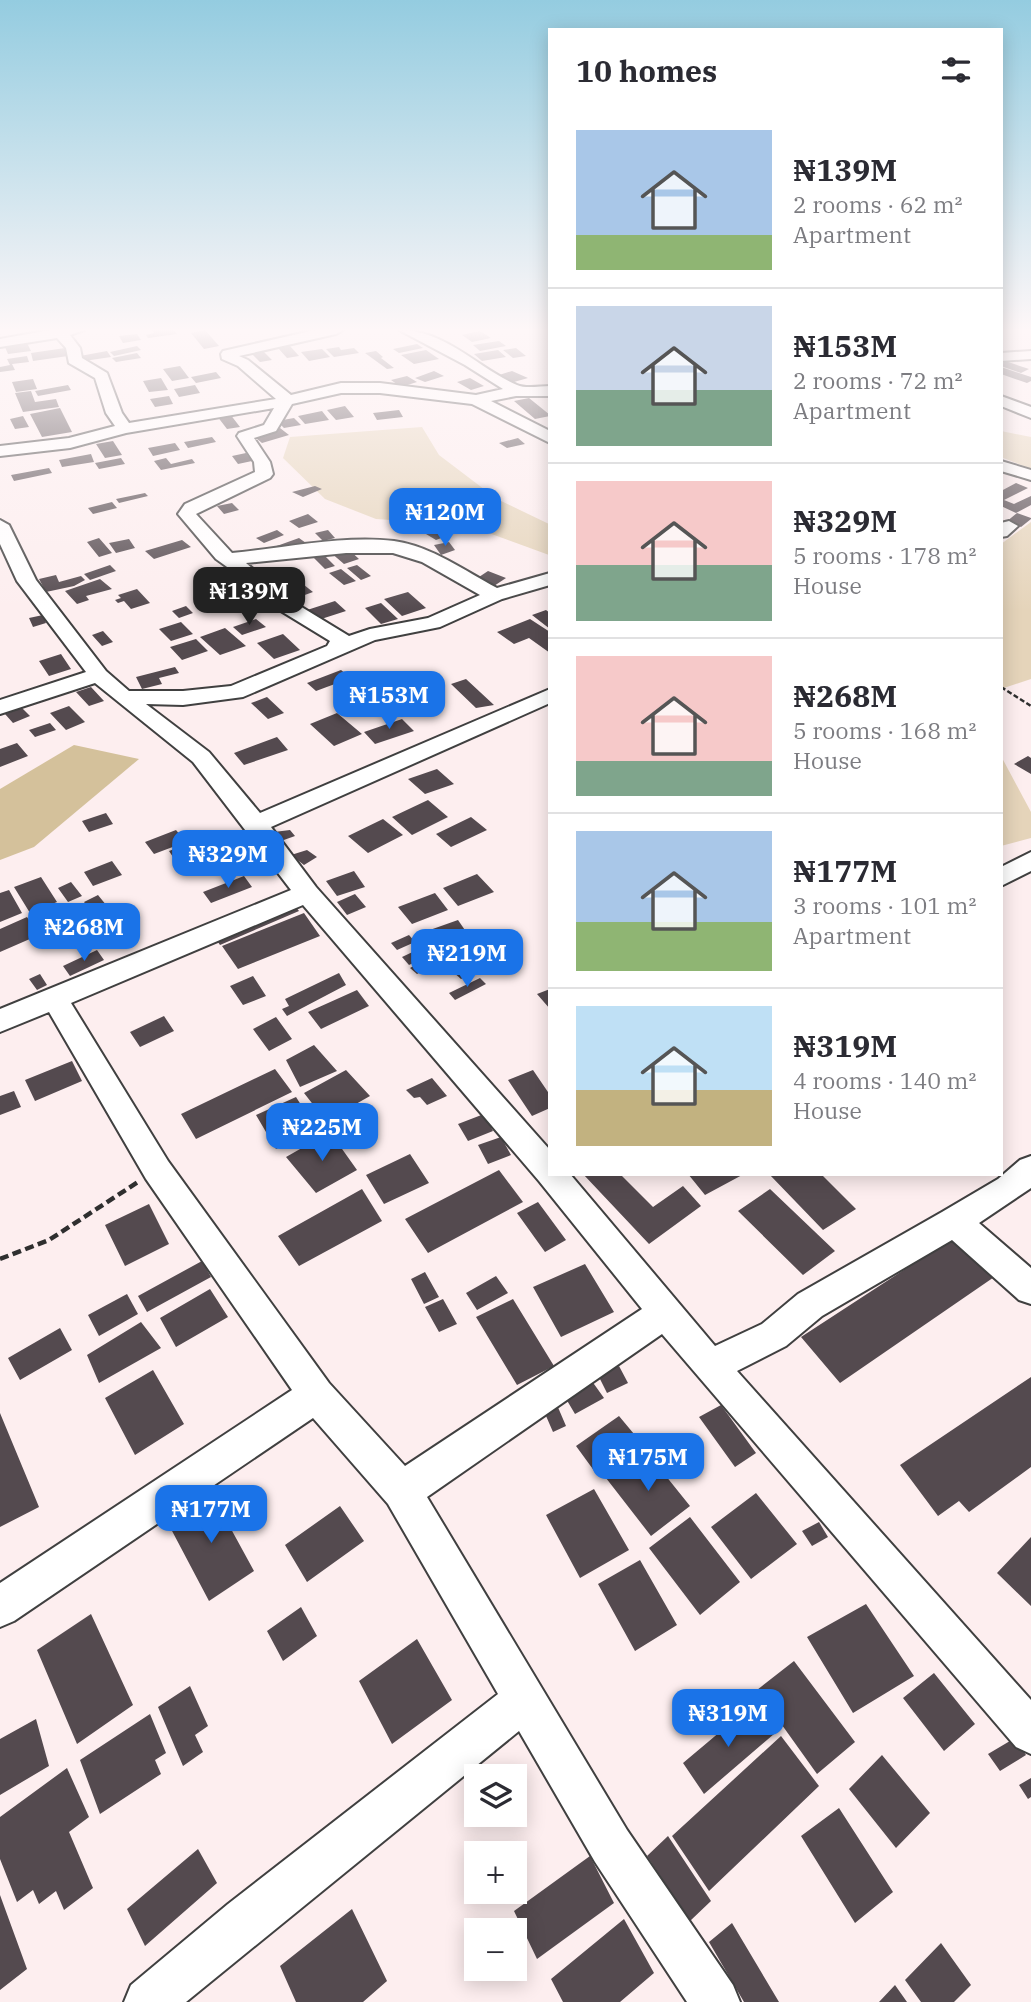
<!DOCTYPE html>
<meta charset="utf-8">
<style>
:root{--surface:#fff;--page:#f2f2f3;--text:#2b2b33;--muted:#7c7c81;--line:#e1e1e2;--accent:#1a73e8}
body{margin:0;font-family:"IBM Plex Serif",serif;background:var(--page);color:var(--text);height:100vh;display:flex;flex-direction:column;font-size:26px;white-space:nowrap}
*{box-sizing:border-box;margin:0}
p{font-size:23px;color:var(--muted)}
.icon{flex:none;width:38px;height:38px;fill:none;stroke:currentColor;stroke-width:2;stroke-linecap:round;stroke-linejoin:round}
.map{position:relative;flex:1;overflow:hidden}
.panel{position:absolute;left:548px;top:28px;width:455px;height:1148px;display:flex;flex-direction:column;background:var(--surface);border-radius:0px;box-shadow:0 4px 18px #0003}
.panel>*{flex:none}
.tools{position:absolute;left:464px;top:1764px;display:grid;gap:14px}
.tools a{display:grid;place-items:center;width:63px;height:63px;border-radius:0px;background:var(--surface);box-shadow:0 4px 18px #0003;font-size:35px}
.price{position:absolute;translate:-50% -60px;padding:0 16px;border-radius:14px;background:var(--accent);color:#fff;font-size:23px;line-height:46px;filter:drop-shadow(0 2px 4px #0008)}
.price::after{content:'';position:absolute;left:50%;top:42px;width:21px;height:16px;margin-left:-10px;background:inherit;clip-path:polygon(0 0,100% 0,50% 100%)}
.price.selected{background:#222;color:#fff}
ul{padding:0;list-style:none}
li{display:flex;align-items:center;gap:21px;height:175px;padding:0 28px}
li+li{border-top:2px solid var(--line)}
li span{display:grid;place-items:center;flex:none;width:196px;height:140px;border-radius:0px;color:#555}
li>.icon{margin-inline-start:auto}
span .icon{width:84px;height:84px;fill:#fffc;stroke-width:1}
li b{font-size:30px}
h2{display:flex;justify-content:space-between;align-items:center;height:84px;padding:0 28px;font-size:30px}
.map>svg:first-child{display:block}
</style>
<div class="map">
<svg width="1031" height="2002" viewBox="0 0 1031 2002">
<rect width="100%" height="100%" fill="#fdeeef"/>
<path fill="#e5d4ba" d="M422 427 439 455 497 499 549 524V555L467 525 376 519 325 499 283 458 290 437Z
M1001 431 1031 437V469L1001 457Z
M1031 522V679L1001 689V544Z
M1001 756 1031 812V838L1001 846Z"/>
<path fill="#d4c19b" d="M74 745 139 759 34 847 0 860V789Z"/>
<path fill="#544a4f" d="M152 330H174L177 334 148 338 146 335 154 333Z
M205 330 219 346 204 349 191 333Z
M480 331 491 338 472 342 462 335Z
M137 334 141 340 123 343 119 336Z
M499 341 506 346 480 351 473 345Z
M27 343 31 351 8 354 5 347Z
M417 344 423 348 399 353 393 349Z
M137 346 141 350 114 356 110 352Z
M290 346 299 356 287 358 278 348Z
M339 347 341 350 354 348 359 353 334 357 326 349Z
M65 348 68 356 33 361 31 353Z
M516 348 526 356 513 358 503 350Z
M322 349 330 357 309 361 301 352Z
M262 350 272 360 260 362 250 352Z
M426 350 439 359 414 364 401 355Z
M498 350 506 357 482 361 474 354Z
M107 351 111 357 84 361 80 356Z
M376 351 383 357 381 358 394 368 387 369 365 353Z
M137 353 141 358 116 362 112 358Z
M27 356 29 362 12 364 15 370 0 372V367L10 365 7 359Z
M1005 361 1029 369 1021 373 1001 366Z
M180 366 189 378 172 381 163 369Z
M1001 367 1031 377V381L1027 383 1001 374Z
M434 371 444 376 425 382 415 378Z
M512 371 528 378 514 382 499 375Z
M216 372 221 378 196 383 191 377Z
M407 376 417 382 401 387 391 380Z
M161 378 168 390 149 392 143 381Z
M470 378 484 386 471 390 457 382Z
M33 379 37 389 16 392 12 382Z
M68 385 71 390 38 396 35 391Z
M195 385 200 393 179 397 174 389Z
M31 391 35 402 56 399 59 407 23 412 15 393Z
M169 396 173 404 155 407 150 399Z
M529 398 550 415V416L535 419 514 401Z
M345 406 354 417 336 420 327 410Z
M60 408 72 432 42 437 30 414Z
M399 410 403 417 377 420 373 413Z
M322 411 329 420 305 424 298 416Z
M230 414 240 427 227 429 217 416Z
M23 416 29 427 15 429 10 419Z
M294 418 301 425 284 428 277 421Z
M280 428 289 435 262 443 252 435Z
M212 437 216 442 188 448 184 442Z
M518 438 525 444 507 448 499 443Z
M113 441 122 455 105 458 96 444Z
M175 443 180 450 153 456 148 448Z
M246 453 252 461 238 464 232 456Z
M91 454 94 462 62 467 59 460Z
M121 458 125 464 99 469 95 463Z
M166 458 171 464 192 459 195 463 161 470 154 461Z
M49 468 52 473 14 481 11 475Z
M1016 483 1028 488 1004 500 1014 504 1031 496V505L1016 513 1001 506V491Z
M315 486 322 489 303 497 292 492Z
M145 493 148 496 119 503 116 499Z
M112 502 117 508 93 514 88 508Z
M232 503 239 510 224 514 217 506Z
M1017 513 1031 518V519L1021 527 1006 522Z
M308 514 318 522 299 528 289 521Z
M444 514 455 521 418 534 407 527Z
M442 528 452 534 436 540 426 534Z
M277 530 284 535 264 543 256 538Z
M328 530 335 538 323 541 315 533Z
M99 538 112 553 99 557 87 542Z
M299 538 306 543 267 557 260 552Z
M129 539 135 548 116 553 109 543Z
M182 540 191 547 154 559 145 551Z
M449 542 455 550 441 555 434 545Z
M346 547 359 559 344 564 330 552Z
M322 553 335 566 325 569 312 556Z
M110 565 116 571 90 580 84 574Z
M357 565 371 576 361 580 347 568Z
M341 569 356 581 344 585 329 573Z
M488 571 506 578 494 586 476 579Z
M56 575 59 582 81 576 85 580 74 586 46 592 39 579Z
M100 579 112 589 86 596 89 600 77 604 65 591Z
M299 581 313 592 291 600 277 589Z
M137 589 150 603 131 609 124 601 118 603 115 600 121 598 118 595Z
M408 592 426 608 402 616 384 599Z
M335 601 346 611 315 621 304 611Z
M381 603 398 619 381 624 365 608Z
M186 606 193 613 179 618 172 611Z
M546 610 550 613V629L532 615Z
M43 615 46 623 33 627 29 618Z
M256 619 266 627 242 635 233 627Z
M530 619 550 632V653L529 638 514 644 497 632Z
M181 622 193 634 171 641 159 629Z
M225 628 246 646 220 655 200 637Z
M103 631 113 642 102 646 92 635Z
M283 634 300 650 274 659 257 643Z
M196 639 208 651 182 660 170 647Z
M61 654 71 669 49 676 39 661Z
M175 667 179 673 159 678 162 684 142 689 136 677Z
M341 670 351 678 316 691 307 683Z
M466 679 494 705 476 708 451 684Z
M415 684 438 701 421 708 398 692Z
M91 687 104 701 89 706 76 692Z
M395 691 409 703 391 710 377 698Z
M267 697 284 713 268 719 251 703Z
M69 706 85 722 66 730 50 713Z
M22 708 30 716 13 723 5 714Z
M337 713 362 734 334 746 310 724Z
M402 719 414 731 375 744 364 732Z
M50 723 56 730 35 737 29 730Z
M277 737 288 750 244 765 234 753Z
M17 743 28 756 0 767V749Z
M1028 756 1031 758V774L1014 764Z
M437 769 454 784 425 794 408 779Z
M428 800 448 817 412 835 392 817Z
M106 813 113 824 89 832 82 821Z
M471 817 487 830 451 847 436 834Z
M383 819 403 835 368 853 348 836Z
M176 830 186 842 154 854 145 842Z
M290 830 295 836 281 841 274 832Z
M212 835 218 843 175 860 169 851Z
M307 850 317 857 304 865 291 855Z
M112 861 122 875 93 886 84 872Z
M354 871 365 887 337 896 326 881Z
M477 874 494 892 458 906 443 888Z
M244 876 252 887 211 903 203 892Z
M41 877 57 902 30 913 14 887Z
M71 882 82 896 68 902 58 888Z
M9 890 22 913 0 922V893Z
M435 893 448 910 412 924 398 907Z
M355 894 366 907 347 915 337 902Z
M98 895 115 916 100 923 84 902Z
M292 902 299 911 220 945 213 935Z
M304 913 320 936 238 969 222 946Z
M27 917 39 935 0 952V929Z
M458 920 469 936 438 948 427 931Z
M409 935 415 942 397 950 391 943Z
M464 940 477 953 444 969 438 962 459 951 454 945Z
M421 948 428 956 409 965 402 957Z
M97 950 104 960 70 976 63 966Z
M434 954 438 962 417 974 410 968Z
M472 960 481 969 461 979 452 971Z
M339 973 346 985 287 1016 282 1009 289 1006 285 999Z
M40 974 47 985 37 990 29 979Z
M253 976 266 996 243 1005 230 986Z
M480 978 486 984 455 1000 449 993Z
M550 989V1009L537 994Z
M357 990 369 1006 321 1029 308 1012Z
M164 1016 174 1031 140 1047 130 1032Z
M276 1017 292 1039 269 1051 253 1029Z
M314 1045 337 1071 300 1087 286 1060Z
M72 1061 82 1081 35 1101 25 1080Z
M275 1069 292 1092 196 1139 181 1114Z
M346 1070 370 1096 326 1121 304 1093Z
M533 1070 550 1095V1108L532 1116 508 1080Z
M432 1078 447 1096 427 1105 420 1097 414 1098 406 1090Z
M14 1091 21 1107 0 1115V1096Z
M296 1097 317 1130 276 1149 256 1115Z
M484 1114 493 1131 468 1141 458 1124Z
M330 1132 357 1170 316 1193 286 1157Z
M501 1137 511 1155 488 1164 478 1145Z
M410 1154 429 1183 384 1204 366 1175Z
M499 1170 523 1202 428 1253 405 1219Z
M583 1174H620L653 1207 683 1186 701 1206 649 1244Z
M688 1174H744L705 1195Z
M769 1174H821L856 1209 823 1230Z
M362 1189 382 1221 299 1266 278 1236Z
M770 1189 835 1251 803 1275 738 1211Z
M538 1202 566 1240 545 1252 517 1213Z
M149 1204 169 1244 125 1266 105 1225Z
M959 1234 1000 1273 840 1383 801 1337Z
M202 1261 211 1277 147 1312 138 1296Z
M585 1264 614 1312 561 1337 533 1287Z
M425 1272 439 1297 424 1304 411 1279Z
M496 1276 508 1293 477 1310 466 1293Z
M210 1289 228 1317 176 1347 160 1318Z
M127 1294 138 1314 99 1336 88 1315Z
M443 1299 457 1324 439 1332 425 1307Z
M513 1299 554 1366 517 1385 476 1317Z
M141 1322 161 1348 99 1383 87 1355Z
M60 1328 72 1350 20 1380 8 1358Z
M619 1366 628 1383 607 1393 598 1375Z
M153 1370 184 1424 135 1455 105 1398Z
M589 1377 604 1398 575 1414 562 1392Z
M1031 1377V1467L969 1512 959 1501 938 1516 900 1465Z
M557 1405 566 1426 553 1432 543 1409Z
M721 1405 756 1453 735 1467 699 1417Z
M0 1413 39 1507 0 1527Z
M619 1416 639 1440 595 1472 576 1446Z
M645 1450 690 1506 651 1536 606 1478Z
M207 1485 254 1571 209 1601 171 1529 190 1517 182 1502Z
M594 1489 629 1550 580 1578 546 1515Z
M756 1493 797 1544 751 1579 711 1527Z
M340 1506 364 1541 307 1582 285 1545Z
M690 1517 740 1582 700 1615 649 1548Z
M819 1522 828 1537 812 1546 802 1531Z
M1031 1537V1606L997 1573Z
M640 1560 677 1625 635 1651 598 1584Z
M866 1604 914 1676 853 1713 807 1637Z
M301 1607 317 1636 283 1661 267 1631Z
M91 1614 133 1705 77 1744 37 1650Z
M417 1639 452 1700 392 1744 359 1681Z
M794 1661 855 1742 817 1774 757 1690Z
M934 1673 975 1724 944 1751 903 1698Z
M190 1686 208 1726 195 1735 203 1752 183 1766 158 1707Z
M752 1705 774 1734 704 1794 683 1763Z
M150 1714 166 1753 155 1760 161 1774 100 1814 80 1760Z
M36 1719 49 1766 0 1795V1739Z
M781 1736 819 1786 709 1891 672 1836Z
M1015 1738 1026 1755 1000 1771 988 1754Z
M882 1755 930 1813 896 1848 849 1789Z
M67 1768 89 1817 69 1832 93 1888 64 1910 56 1891 39 1904 33 1890 17 1902 0 1859V1817Z
M1031 1778V1797L1028 1799 1019 1785Z
M839 1808 893 1892 855 1923 801 1836Z
M668 1836 711 1901 690 1921 647 1856Z
M198 1849 217 1883 145 1946 127 1909Z
M590 1856 614 1903 537 1959 514 1911Z
M0 1895 27 1969 0 1990Z
M352 1909 387 1981 363 2002H296L280 1966Z
M624 1919 654 1973 620 2002H563L551 1979Z
M732 1923 779 2002H744L709 1942Z
M941 1943 971 1985 954 2002H921L905 1980Z
M895 1985 907 2002H879Z"/>
<g fill="none" stroke-linecap="round" stroke-linejoin="round">
<defs>
<path id="minor" d="M50 330H84L70 335 80 348 82 358 107 373 122 413 129 423 276 399 238 366 222 359 221 354 223 351 315 330H343L336 334 239 356 248 360 291 395 341 383H380L476 395 503 389 465 365 399 330C446 330 476 367 517 385 526 389 540 386 550 386V396H516L491 401 550 431V443L472 404 380 393H341L292 404 276 431 254 438 270 462 273 474 270 478 196 514 232 553C284 548 342 535 394 541 431 546 465 571 497 588L550 573V585L502 599 440 627 375 640 243 697 183 705 146 704 209 752 260 813 550 689V703L271 827 316 887 550 1150V1174H570L715 1346 762 1324 798 1294 942 1212 998 1179 1020 1160 1031 1156V1188L979 1223 1031 1268V1304L1019 1300 952 1240 822 1316 786 1346 737 1371 1031 1700V1754L1016 1747 662 1334 427 1497 627 1830 733 1985 740 2002H687L595 1862 519 1731 186 2002H124L131 1985 228 1904 498 1694 388 1504 313 1418 14 1621 0 1627V1583L292 1390 146 1179 49 1012 0 1032V1009L291 890 193 762 95 683 0 714V700L86 672 17 581 0 544V520L9 525 36 580 106 671 129 691H183L231 686 327 646 330 641 276 608 248 582 216 559 178 514 185 504 255 472 254 462 237 436 239 433 264 425 274 408 126 433 70 448 0 456V446L69 438 115 426 106 413 95 378 69 363 66 348 57 338 0 347V339ZM346 553H393L422 562 480 595 428 618 370 629 349 636 290 600 246 563ZM303 905 539 1181 642 1309 405 1466 329 1383 168 1161 71 1003Z
M1031 351V359L1001 361V353Z
M1001 396 1031 407V418L1001 406Z
M1001 461 1031 470V480L1001 471Z
M1009 521 1018 526 1007 536 1001 537V523Z
M1031 852V871L1001 886V867Z"/>
</defs>
<use href="#minor" stroke="#404040" stroke-width="4"/>
<path stroke="#2f2f2f" stroke-width="2.5" stroke-dasharray="5 2.5" stroke-linecap="butt" d="M1001 687 1031 706"/>
<path stroke="#2f2f2f" stroke-width="4.5" stroke-dasharray="9 4.5" stroke-linecap="butt" d="M0 1259 49 1240 138 1182"/>
<use href="#minor" fill="#fff" fill-rule="evenodd"/>
</g>
<linearGradient id="sky" x2="0" y2="1"><stop stop-color="#94cce0"/><stop offset="0.54" stop-color="#fef7f8"/><stop offset="1" stop-color="#fef7f8" stop-opacity="0"/></linearGradient>
<rect width="1031" height="611" fill="url(#sky)"/>
</svg>
<div class="tools">
<a><svg class="icon" aria-label="layers" viewBox="0 0 24 24"><path d="M12 4l9 5-9 5-9-5zM3 14l9 5 9-5"/></svg></a>
<a>+</a>
<a>−</a>
</div>
<b class="price" style="left:445px;top:548px">₦120M</b>
<b class="price selected" style="left:249px;top:627px">₦139M</b>
<b class="price" style="left:389px;top:731px">₦153M</b>
<b class="price" style="left:228px;top:890px">₦329M</b>
<b class="price" style="left:84px;top:963px">₦268M</b>
<b class="price" style="left:467px;top:989px">₦219M</b>
<b class="price" style="left:322px;top:1163px">₦225M</b>
<b class="price" style="left:648px;top:1493px">₦175M</b>
<b class="price" style="left:211px;top:1545px">₦177M</b>
<b class="price" style="left:728px;top:1749px">₦319M</b>
<section class="panel">
<h2>10 homes<svg class="icon" aria-label="filters" viewBox="0 0 24 24"><path d="M4 7h16M4 17h16"/><circle cx="9" cy="7" r="2"/><circle cx="15" cy="17" r="2"/></svg></h2>
<ul>
<li><span style="background:linear-gradient(#a9c7e8 75%,#8fb573 0)"><svg class="icon" aria-label="home" viewBox="0 0 24 24"><path d="M3 11l9-7 9 7M6 9v11h12V9"/></svg></span><div><b>₦139M</b><p>2 rooms · 62 m²</p><p>Apartment</p></div></li>
<li><span style="background:linear-gradient(#c9d6e8 60%,#7fa58c 0)"><svg class="icon" aria-label="home" viewBox="0 0 24 24"><path d="M3 11l9-7 9 7M6 9v11h12V9"/></svg></span><div><b>₦153M</b><p>2 rooms · 72 m²</p><p>Apartment</p></div></li>
<li><span style="background:linear-gradient(#f6c9c9 60%,#7fa58c 0)"><svg class="icon" aria-label="home" viewBox="0 0 24 24"><path d="M3 11l9-7 9 7M6 9v11h12V9"/></svg></span><div><b>₦329M</b><p>5 rooms · 178 m²</p><p>House</p></div></li>
<li><span style="background:linear-gradient(#f6c9c9 75%,#7fa58c 0)"><svg class="icon" aria-label="home" viewBox="0 0 24 24"><path d="M3 11l9-7 9 7M6 9v11h12V9"/></svg></span><div><b>₦268M</b><p>5 rooms · 168 m²</p><p>House</p></div></li>
<li><span style="background:linear-gradient(#a9c7e8 65%,#8fb573 0)"><svg class="icon" aria-label="home" viewBox="0 0 24 24"><path d="M3 11l9-7 9 7M6 9v11h12V9"/></svg></span><div><b>₦177M</b><p>3 rooms · 101 m²</p><p>Apartment</p></div></li>
<li><span style="background:linear-gradient(#bfe0f5 60%,#c2b280 0)"><svg class="icon" aria-label="home" viewBox="0 0 24 24"><path d="M3 11l9-7 9 7M6 9v11h12V9"/></svg></span><div><b>₦319M</b><p>4 rooms · 140 m²</p><p>House</p></div></li>
</ul>
</section>
</div>
